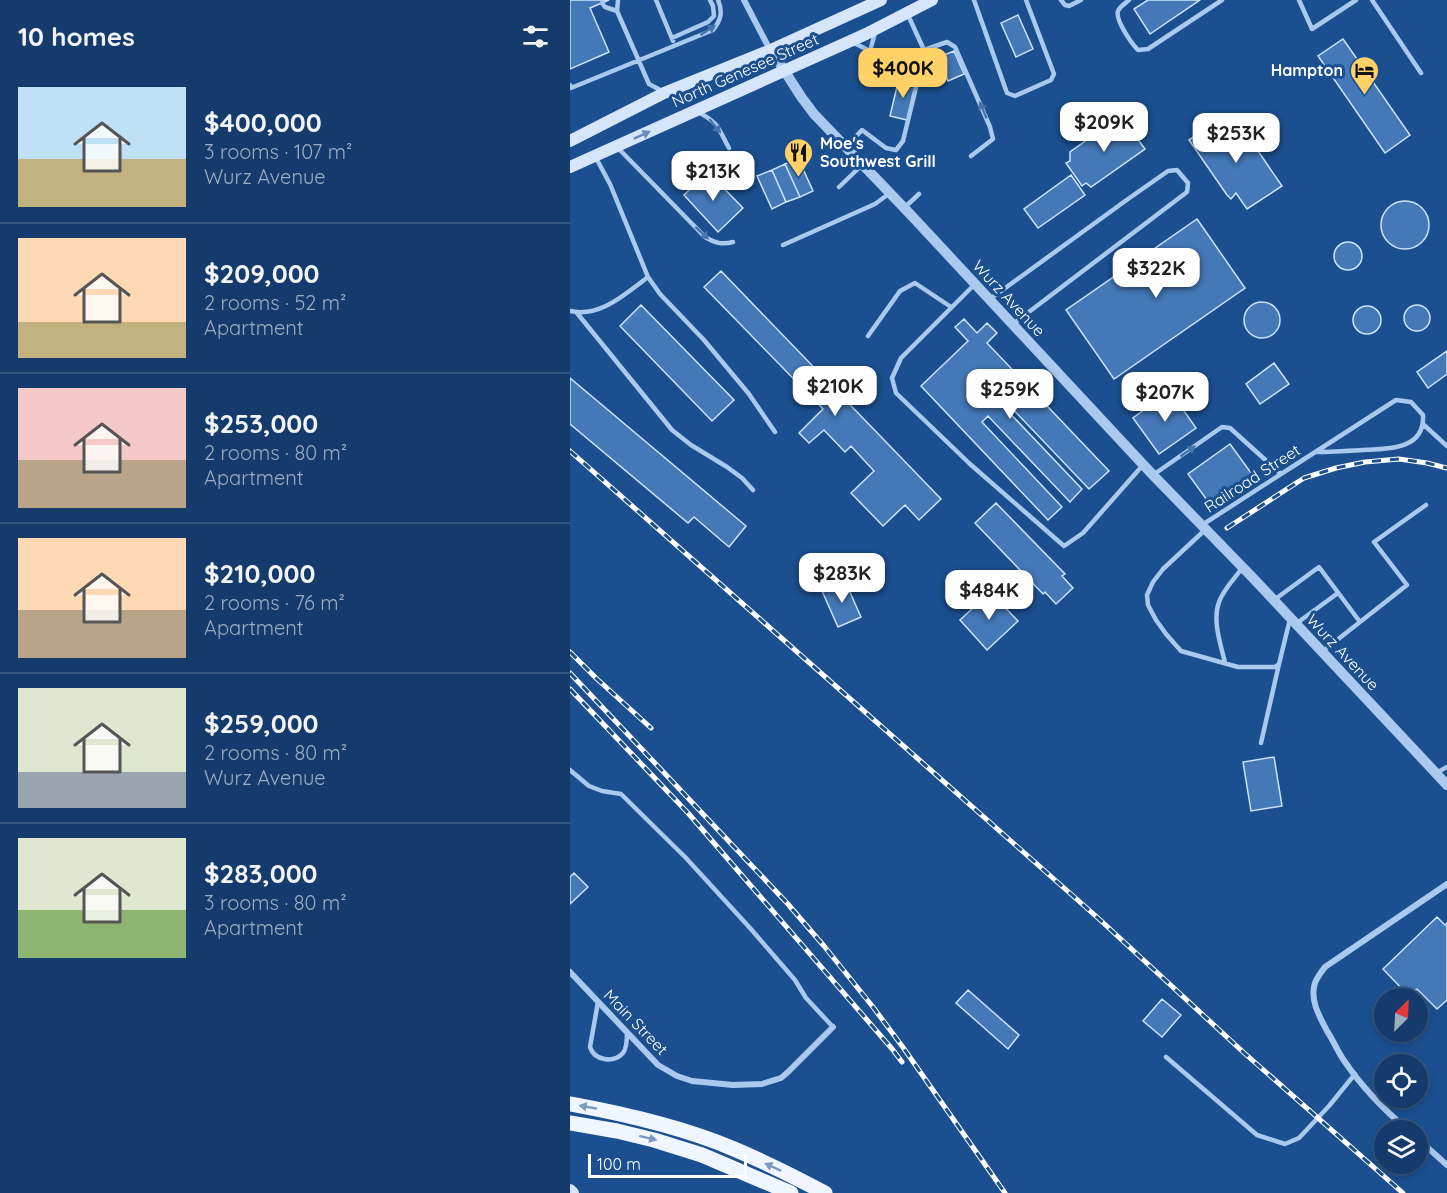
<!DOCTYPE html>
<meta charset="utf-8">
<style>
:root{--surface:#143b6b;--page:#214673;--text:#f1f3f6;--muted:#9dadc1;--line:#33557e;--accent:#ffd166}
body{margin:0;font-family:Quicksand,sans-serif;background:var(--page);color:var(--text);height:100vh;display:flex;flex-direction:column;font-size:22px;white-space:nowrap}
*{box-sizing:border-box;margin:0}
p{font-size:20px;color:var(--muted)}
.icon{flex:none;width:33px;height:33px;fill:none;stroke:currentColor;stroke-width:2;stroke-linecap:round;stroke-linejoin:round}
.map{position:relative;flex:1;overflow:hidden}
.side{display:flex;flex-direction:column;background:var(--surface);width:570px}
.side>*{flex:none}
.needle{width:39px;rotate:24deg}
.buttons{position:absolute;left:804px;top:988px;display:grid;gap:12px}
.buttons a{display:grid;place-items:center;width:54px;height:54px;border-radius:50%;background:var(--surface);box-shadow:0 3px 9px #0003,0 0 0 2px var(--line);font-size:30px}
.scale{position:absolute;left:18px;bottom:15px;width:159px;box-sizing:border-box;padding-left:6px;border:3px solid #fff;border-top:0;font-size:16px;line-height:21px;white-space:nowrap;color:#fff;-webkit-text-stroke:4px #1b4f8f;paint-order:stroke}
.price{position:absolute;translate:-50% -51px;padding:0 14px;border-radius:12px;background:#fff;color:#222;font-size:20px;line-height:39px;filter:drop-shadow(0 2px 3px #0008)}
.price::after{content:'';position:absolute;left:50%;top:36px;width:18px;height:14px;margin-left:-9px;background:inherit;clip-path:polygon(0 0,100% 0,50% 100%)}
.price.on{background:var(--accent);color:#111}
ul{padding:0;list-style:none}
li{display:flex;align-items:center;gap:18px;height:150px;padding:0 18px}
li+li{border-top:2px solid var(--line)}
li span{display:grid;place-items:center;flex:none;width:168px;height:120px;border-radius:0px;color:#555}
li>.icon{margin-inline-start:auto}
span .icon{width:72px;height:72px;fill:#fffc;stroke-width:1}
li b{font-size:26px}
h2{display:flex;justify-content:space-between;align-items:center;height:72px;padding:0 18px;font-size:26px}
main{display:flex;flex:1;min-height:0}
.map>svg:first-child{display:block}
</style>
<main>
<section class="side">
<h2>10 homes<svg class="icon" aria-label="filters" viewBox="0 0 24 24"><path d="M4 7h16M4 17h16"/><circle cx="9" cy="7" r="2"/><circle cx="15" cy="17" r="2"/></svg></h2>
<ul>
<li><span style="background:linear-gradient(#bfe0f5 60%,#c2b280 0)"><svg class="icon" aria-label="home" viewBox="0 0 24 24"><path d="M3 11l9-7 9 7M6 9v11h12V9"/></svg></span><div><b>$400,000</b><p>3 rooms · 107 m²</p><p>Wurz Avenue</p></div></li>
<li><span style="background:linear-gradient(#ffd9b3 70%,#c2b280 0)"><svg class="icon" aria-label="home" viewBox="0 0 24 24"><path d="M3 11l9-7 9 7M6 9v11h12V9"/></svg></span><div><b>$209,000</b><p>2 rooms · 52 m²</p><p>Apartment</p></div></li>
<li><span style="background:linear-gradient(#f6c9c9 60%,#b9a48a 0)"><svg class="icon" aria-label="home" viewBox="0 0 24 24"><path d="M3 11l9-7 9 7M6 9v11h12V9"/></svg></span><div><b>$253,000</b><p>2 rooms · 80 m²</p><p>Apartment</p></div></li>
<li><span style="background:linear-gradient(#ffd9b3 60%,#b9a48a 0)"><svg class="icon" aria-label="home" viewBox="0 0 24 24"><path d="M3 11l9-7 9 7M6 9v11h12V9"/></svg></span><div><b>$210,000</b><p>2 rooms · 76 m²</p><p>Apartment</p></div></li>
<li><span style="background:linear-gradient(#dfe7d0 70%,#9aa5b1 0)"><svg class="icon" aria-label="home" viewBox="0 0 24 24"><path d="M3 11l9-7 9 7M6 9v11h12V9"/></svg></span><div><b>$259,000</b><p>2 rooms · 80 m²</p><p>Wurz Avenue</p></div></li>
<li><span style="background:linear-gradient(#dfe7d0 60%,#8fb573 0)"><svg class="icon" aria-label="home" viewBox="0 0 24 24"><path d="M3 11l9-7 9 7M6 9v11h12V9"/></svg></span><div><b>$283,000</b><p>3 rooms · 80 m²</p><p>Apartment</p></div></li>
</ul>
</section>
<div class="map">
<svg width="877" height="1193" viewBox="0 0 877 1193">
<rect width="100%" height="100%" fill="#1b4f8f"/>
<path fill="#4478b7" stroke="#cfe3fa" stroke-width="1.5" d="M0 0H39L20 8 39 52 0 69Z
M578 0H630L580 34 564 9Z
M448 15 463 49 446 57 431 23Z
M773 39 840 135 815 153 748 56Z
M384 51 394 74 378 81 369 57Z
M329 78 346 82 337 120 320 116Z
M551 116 575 149 521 187 516 183 512 186 496 163 500 161V152Z
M650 119 662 137 673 129 712 186 677 209 666 193 661 199 657 195 619 140Z
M228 158 243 191 230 197 215 164Z
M215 164 230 197 216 202 202 170Z
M202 170 216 202 202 209 187 176Z
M138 172 173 208 148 232 114 195Z
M501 175 515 195 468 228 454 209Z
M811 225a24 24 0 1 1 48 0a24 24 0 1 1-48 0Z
M627 219 675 288 544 379 496 310Z
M764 256a14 14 0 1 1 28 0a14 14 0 1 1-28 0Z
M151 271 371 499 349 520 335 505 313 526 281 493 304 471 281 446 275 452 254 430 239 443 229 433 253 409 134 287Z
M674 320a18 18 0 1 1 36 0a18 18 0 1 1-36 0Z
M71 305 164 400 142 421 50 326Z
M834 318a13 13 0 1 1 26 0a13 13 0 1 1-26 0Z
M783 320a14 14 0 1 1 28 0a14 14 0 1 1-28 0Z
M394 319 407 333 417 323 427 333 417 343 539 471 519 489 436 402 432 405 512 489 500 502 418 416 412 422 492 507 478 520 351 386 398 341 385 327Z
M877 351V374L858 388 847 372Z
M704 363 719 384 690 404 676 384Z
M0 378 176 526 159 547 124 517 118 523 0 424Z
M600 391 626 428 589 454 563 418Z
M660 444 684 477 642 507 618 474Z
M426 503 495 574 492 576 503 588 486 604 475 592 473 594 405 523Z
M275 581 291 617 268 627 252 591Z
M420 592 448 621 417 650 390 620Z
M704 757 712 806 681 811 673 762Z
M4 873 18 887 0 904V877Z
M867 917 875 925 877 923V1000L867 1009 847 989 839 996 813 969Z
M398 990 449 1035 438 1049 386 1003Z
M592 999 611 1015 592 1037 573 1021Z"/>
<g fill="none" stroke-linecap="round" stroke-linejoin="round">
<path stroke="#a9c9ee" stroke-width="4.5" d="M48 0 47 11 79 84 92 91
M86 0 103 41
M404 0 437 93 445 96 481 80 484 74 456 0
M491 0 495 5 499 6 511 0
M559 0C556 3 550 6 548 11 545 20 562 44 568 50L578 49 652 0
M729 0 742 29 786 0
M802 0 851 73
M32 3 35 7 47 11
M338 15 354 50 377 42 385 47 420 127 423 139 401 156
M102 38 138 22 144 16 143 6 140 0
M300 51 305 33
M0 85 1 88 143 30C151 20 153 12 148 0
M128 112C149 123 148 128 159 148
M276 147 292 130 316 148 326 150 333 141 348 79 345 74 307 65 300 51 284 43
M48 148 135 237C145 243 152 245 163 242
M25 156 40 184 78 277 90 294 134 340 179 394 205 432
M269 187 293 164
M334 208 349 194
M213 245 305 204 320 193
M405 284 331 358 322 378 326 393 400 464 494 546 513 533 573 465
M420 299 558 199 598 171 607 170 618 183 617 192 443 324
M0 311C30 318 55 294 78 277
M7 313 102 430 121 445 157 467 172 478 183 490
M298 336 330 291 345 283 381 307
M854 425 877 446
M583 475 652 427 660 428 711 474
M632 525C697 483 761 442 826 400L841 402 853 415C855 450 818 449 793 450 777 451 761 452 745 452
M636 529 593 569 583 582 577 595 578 605 586 620 596 634 611 651 668 667H705L709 664 720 619
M704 600 749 567 790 622 753 651
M790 622 837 585 804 542 856 505
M727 623 768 593
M655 663C651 645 642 621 649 602 653 590 665 578 673 567
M691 743 709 664
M0 770 19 786 32 791 51 794 116 858 180 928 225 980 236 998 263 1027
M866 773 877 767
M28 1002 20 1047C24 1060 43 1064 53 1053 57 1048 57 1039 57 1033
M596 1057 687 1135 715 1144 729 1138 759 1106 785 1074"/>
<path stroke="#a9c9ee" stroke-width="6" d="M174 0 200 50
M0 972 88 1065 107 1076 122 1081 163 1085 192 1084 211 1078 218 1072 263 1027
M839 1131C814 1110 791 1086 773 1059 767 1050 763 1040 757 1031 750 1017 741 1003 744 987 745 979 750 974 755 967L877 884
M848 1139 877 1165"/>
<path stroke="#a9c9ee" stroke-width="10" d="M201 50 232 98 244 114 340 214 581 473 683 578 877 785"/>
<path stroke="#d6e6fa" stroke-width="12" d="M0 141 94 93 201 50 311 0
M0 167 296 34 362 0
M0 1190 3 1193"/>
<path stroke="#f0f6ff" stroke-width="15" d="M0 1104C55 1114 112 1127 164 1149 195 1162 225 1177 255 1193
M0 1123 47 1131 84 1140 132 1155 221 1193"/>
<defs>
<path id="rail" d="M0 451 528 918 672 1051 833 1193
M657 528 734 478 766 468 795 462 829 459 857 463 877 468
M0 652 27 679 81 728
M0 673 217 903 254 946 303 1007 332 1046 435 1193
M0 689 118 813 323 1050 332 1062"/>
</defs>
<use href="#rail" stroke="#fff" stroke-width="5"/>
<use href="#rail" stroke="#1b4f8f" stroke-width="3" stroke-dasharray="9" stroke-linecap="butt"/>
</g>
<defs><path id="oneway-solid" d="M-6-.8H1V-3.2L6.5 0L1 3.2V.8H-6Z" transform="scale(1.5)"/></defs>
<g fill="#4674ac">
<use href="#oneway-solid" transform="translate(138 30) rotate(-33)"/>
<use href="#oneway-solid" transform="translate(413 110) rotate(-113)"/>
<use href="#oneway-solid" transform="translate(145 126) rotate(51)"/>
<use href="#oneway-solid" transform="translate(132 233) rotate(43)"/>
<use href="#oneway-solid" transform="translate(618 451) rotate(-35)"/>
</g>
<use fill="#668bba" href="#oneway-solid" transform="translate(72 135) rotate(-24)"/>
<g fill="#7b9ac1">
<use href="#oneway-solid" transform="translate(18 1107) rotate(-170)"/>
<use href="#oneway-solid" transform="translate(78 1138) rotate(14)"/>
<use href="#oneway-solid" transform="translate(203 1167) rotate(-155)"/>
</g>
<defs>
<symbol id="hotel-pin" viewBox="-11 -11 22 30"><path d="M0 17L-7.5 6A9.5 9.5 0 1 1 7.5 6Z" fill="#ffd166" stroke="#1b4f8f"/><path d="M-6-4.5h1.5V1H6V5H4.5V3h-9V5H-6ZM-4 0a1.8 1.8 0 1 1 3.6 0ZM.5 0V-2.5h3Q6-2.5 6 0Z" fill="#111"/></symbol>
<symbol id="restaurant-pin" viewBox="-11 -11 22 30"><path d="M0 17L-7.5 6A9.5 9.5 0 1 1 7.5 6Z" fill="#ffd166" stroke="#1b4f8f"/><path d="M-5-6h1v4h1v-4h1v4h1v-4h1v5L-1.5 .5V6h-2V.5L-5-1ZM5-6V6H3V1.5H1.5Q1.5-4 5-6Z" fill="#111"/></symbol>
</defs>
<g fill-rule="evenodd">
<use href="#hotel-pin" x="778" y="54" width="33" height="45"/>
<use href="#restaurant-pin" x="212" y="136" width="33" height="45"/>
</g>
<g text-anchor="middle" stroke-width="6" stroke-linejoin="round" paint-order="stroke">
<g font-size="16" fill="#fff" stroke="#1b4f8f">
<text transform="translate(175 70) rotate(-24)" y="6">North Genesee Street</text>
<text transform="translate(439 298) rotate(47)" y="6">Wurz Avenue</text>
<text transform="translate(682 478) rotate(-33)" y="6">Railroad Street</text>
<text transform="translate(773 652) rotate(47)" y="6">Wurz Avenue</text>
<text transform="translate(66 1022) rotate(46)" y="6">Main Street</text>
</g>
<g font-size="16" font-weight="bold" fill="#fff" stroke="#1b4f8f" text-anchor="end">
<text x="773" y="76">Hampton</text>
<text x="250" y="149" text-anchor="start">Moe's<tspan x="250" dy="18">Southwest Grill</tspan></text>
</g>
</g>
</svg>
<div class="buttons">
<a><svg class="needle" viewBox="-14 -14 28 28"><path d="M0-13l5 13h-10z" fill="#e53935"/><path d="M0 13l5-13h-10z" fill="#9dadc1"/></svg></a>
<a><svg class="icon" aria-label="locate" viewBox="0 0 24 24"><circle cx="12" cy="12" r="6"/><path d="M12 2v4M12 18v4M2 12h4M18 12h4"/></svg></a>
<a><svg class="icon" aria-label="layers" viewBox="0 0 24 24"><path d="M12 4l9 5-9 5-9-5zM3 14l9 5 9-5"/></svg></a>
</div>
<div class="scale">100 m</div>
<b class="price on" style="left:333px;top:99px">$400K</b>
<b class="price" style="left:534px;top:153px">$209K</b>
<b class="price" style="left:666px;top:164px">$253K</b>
<b class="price" style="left:143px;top:202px">$213K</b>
<b class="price" style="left:586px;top:299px">$322K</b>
<b class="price" style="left:265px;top:417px">$210K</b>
<b class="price" style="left:440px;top:420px">$259K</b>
<b class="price" style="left:595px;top:423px">$207K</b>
<b class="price" style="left:272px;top:604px">$283K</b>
<b class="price" style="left:419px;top:621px">$484K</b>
</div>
</main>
